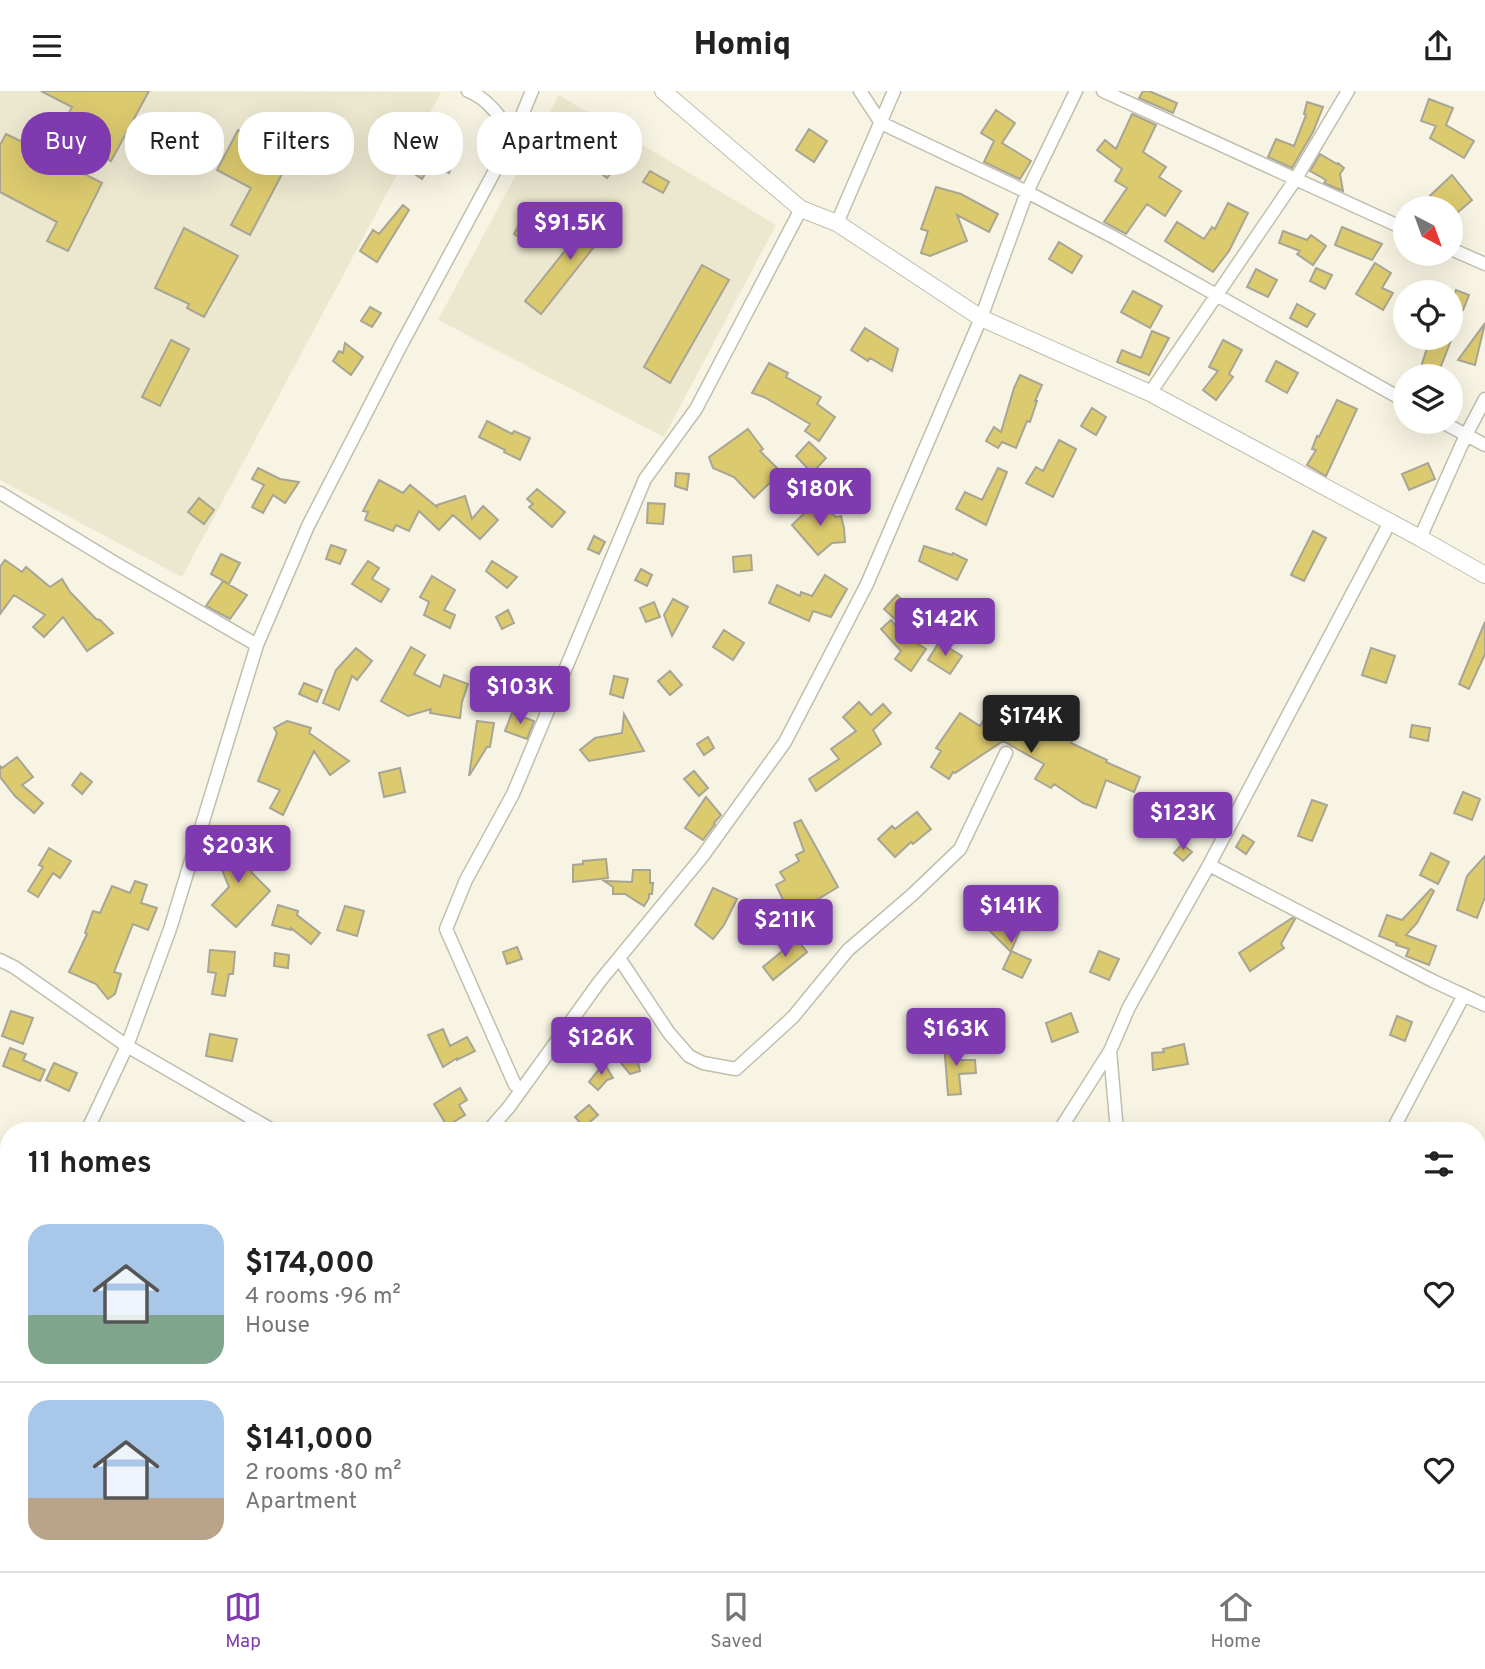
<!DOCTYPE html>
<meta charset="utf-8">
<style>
:root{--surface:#fff;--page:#f2f2f2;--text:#222;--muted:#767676;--line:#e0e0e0;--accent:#7e3aae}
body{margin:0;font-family:Overpass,sans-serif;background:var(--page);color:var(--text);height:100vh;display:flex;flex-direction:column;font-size:26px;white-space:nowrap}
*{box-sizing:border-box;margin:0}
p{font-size:23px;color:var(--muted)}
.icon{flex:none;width:38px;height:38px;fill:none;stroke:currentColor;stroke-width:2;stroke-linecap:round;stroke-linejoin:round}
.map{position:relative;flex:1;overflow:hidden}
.panel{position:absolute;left:0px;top:1031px;width:1486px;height:450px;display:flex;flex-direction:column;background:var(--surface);border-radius:28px 28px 0 0;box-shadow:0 7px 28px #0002}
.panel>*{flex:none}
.banner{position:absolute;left:21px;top:21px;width:700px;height:63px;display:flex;gap:14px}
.needle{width:46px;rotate:139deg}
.controls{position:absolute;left:1393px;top:105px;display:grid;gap:14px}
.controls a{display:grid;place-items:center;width:70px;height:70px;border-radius:50%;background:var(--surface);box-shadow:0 7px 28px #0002;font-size:35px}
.price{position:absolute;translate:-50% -60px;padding:0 16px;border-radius:7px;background:var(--accent);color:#fff;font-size:23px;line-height:46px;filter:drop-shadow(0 2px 4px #0008)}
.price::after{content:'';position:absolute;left:50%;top:42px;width:21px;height:16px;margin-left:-10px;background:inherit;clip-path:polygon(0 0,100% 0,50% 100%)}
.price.selected{background:#222;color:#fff}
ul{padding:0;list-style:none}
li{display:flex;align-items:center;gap:21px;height:175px;padding:0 28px}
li+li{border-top:2px solid var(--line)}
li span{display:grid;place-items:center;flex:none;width:196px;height:140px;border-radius:21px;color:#555}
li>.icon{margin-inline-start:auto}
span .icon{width:84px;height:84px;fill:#fffc;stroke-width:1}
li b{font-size:30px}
h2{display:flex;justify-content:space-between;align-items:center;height:84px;padding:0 28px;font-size:30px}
.pill{padding:0 24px;border-radius:28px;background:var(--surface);box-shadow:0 7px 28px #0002;font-size:24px;line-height:63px}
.pill.selected{background:var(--accent);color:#fff}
header{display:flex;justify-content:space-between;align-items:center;height:91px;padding:0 28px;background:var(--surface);font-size:32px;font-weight:800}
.menu{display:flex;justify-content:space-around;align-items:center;height:98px;border-top:2px solid var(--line);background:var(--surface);font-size:19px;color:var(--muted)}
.menu a{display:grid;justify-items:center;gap:4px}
.menu .selected{color:var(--accent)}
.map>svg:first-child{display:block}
</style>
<header><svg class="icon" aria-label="menu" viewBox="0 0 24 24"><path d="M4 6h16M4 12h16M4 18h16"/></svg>Homiq<svg class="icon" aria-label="share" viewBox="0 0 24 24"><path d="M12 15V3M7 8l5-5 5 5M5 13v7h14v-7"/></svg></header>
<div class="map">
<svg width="1485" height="1480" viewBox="0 0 1485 1480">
<rect width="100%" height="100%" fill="#f7f4e3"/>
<path fill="#ece7cf" d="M0 0 441 1 182 486 0 389Z
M559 4 776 134 664 346 438 229Z"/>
<path fill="#dcca6f" stroke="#a8a594" stroke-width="2" d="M41 0H149L111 70 94 60 97 54 62 35 72 16Z
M1143 0H1149L1177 12 1173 22 1139 7Z
M1429 8 1453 17 1446 34 1474 50 1464 67 1430 47 1436 35 1421 30Z
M1307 11 1323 16 1313 41 1292 77 1268 66 1276 48 1294 55 1306 24 1304 23Z
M996 19 1015 32 1002 52 1031 70 1020 88 984 71 994 50 981 42Z
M1132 23 1156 34 1143 61 1166 76 1159 86 1181 100 1165 125 1147 113 1126 143 1104 131 1127 97 1115 90 1122 78 1097 59 1105 49 1116 58Z
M809 38 827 50 814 71 796 59Z
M238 39 291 66 250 144 231 134 251 97 217 79Z
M6 43 64 71 63 72 102 92 68 160 47 150 57 131 0 101V54Z
M419 56 435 67 422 88 406 77Z
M601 58 619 72 607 87 590 74Z
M443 60 456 64 449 82 437 76Z
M1320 63 1337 73 1338 72 1344 77 1340 83 1343 100 1324 92 1326 89 1310 80Z
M650 80 669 91 663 102 643 91Z
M1452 84 1472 109 1451 127V117H1417Z
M936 96 961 103 998 123 989 141 957 124 967 150 930 165 921 162 928 140 921 138Z
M1228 112 1248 122 1229 160 1213 181 1165 150 1177 131 1204 148 1212 136 1215 138Z
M403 114 409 119 377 171 360 160 373 139 379 143Z
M530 115 547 126 530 153 514 143Z
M614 124 621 137 601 147 541 223 525 210 591 127 598 133Z
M1342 136 1382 153 1372 169 1335 154Z
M184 137 238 165 204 226 187 217 189 213 155 197Z
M1283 140 1307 149 1311 144 1326 155 1313 174 1297 163 1300 160 1279 152Z
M1059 151 1082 165 1072 182 1049 168Z
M1375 172 1391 182 1382 197 1393 202 1383 219 1356 203Z
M702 174 729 189 670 292 644 276Z
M1316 177 1332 184 1325 198 1310 190Z
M1256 178 1277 189 1268 206 1247 196Z
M1456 199 1469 204 1463 219 1451 214Z
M1133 200 1162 215 1150 237 1121 221Z
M1297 213 1315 223 1307 236 1290 227Z
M370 216 381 222 372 236 361 230Z
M1485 232 1475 274 1458 269Z
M865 237 898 258 892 280 870 267 868 270 851 259Z
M1152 240 1169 247 1149 284 1117 271 1122 259 1141 267Z
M1430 247H1452L1437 285H1412L1421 276Z
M171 249 189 258 160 315 142 306Z
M1223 249 1242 259 1229 283 1233 286 1216 309 1203 299 1218 280 1209 276Z
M345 252 363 266 351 284 333 270 339 260 343 262Z
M1276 270 1298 282 1287 302 1266 290Z
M769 272 788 282 786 286 821 306 817 313 835 326 819 350 805 340 810 333 764 306 752 302Z
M1020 284 1042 294 1035 310H1037L1030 331 1027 330 1016 357 1002 351 998 357 986 350 994 336 1001 341 1014 297Z
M1337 309 1357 318 1326 385 1307 374 1316 359 1312 358 1317 345 1319 346Z
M1092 317 1106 326 1096 344 1081 335Z
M487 330 512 343 514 340 530 347 520 369 504 361 505 359 479 346Z
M748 338 763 358 760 360 781 381 754 407 734 386 713 377 709 366Z
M1059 349 1076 358 1053 406 1026 392 1036 376 1043 380Z
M809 351 826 367 812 382 796 365Z
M1428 372 1435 388 1409 399 1402 383Z
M258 377 280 388 299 391 285 412 273 404 263 422 252 416 264 394 252 388Z
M998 377 1007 381 986 434 956 418 965 401 982 409Z
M676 382 689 383 687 399 675 395Z
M379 389 403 402 410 394 437 416V414L465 405 472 428 483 415 498 429 480 448 453 424 439 439 419 420 409 440 396 434 393 440 365 429 368 421 363 420Z
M537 398 565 421 552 436 529 416 533 413 527 408Z
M199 407 214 419 204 433 188 421Z
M818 409 836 426 841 425 844 437 845 451 832 452 818 464 792 434Z
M648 412 665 413 663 433 647 432Z
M1313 440 1326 447 1304 490 1291 484Z
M594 445 605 451 599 463 588 458Z
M331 454 346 459 340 473 326 468Z
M924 455 952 464 953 462 967 469 957 489 919 470Z
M221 463 240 472 229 493 211 483Z
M751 464 752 479 734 481 733 466Z
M5 469 22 481 26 476 50 496 62 488 70 501 96 528 100 529 113 542 87 560 63 526 44 546 33 536 45 524 14 504 0 523V476Z
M368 470 379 477 372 488 389 498 381 511 352 493Z
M492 470 517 486 507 497 486 480Z
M641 478 652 484 647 495 635 489Z
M825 484 847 498 831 526 813 520 809 530 769 512 777 494 800 505 801 501 812 505Z
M432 485 455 499 444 519 455 524 450 537 424 524 429 511 420 506Z
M223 490 247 504 230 528 206 515Z
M897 504 909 515 896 529 884 518Z
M673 508 688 516 672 545 664 524Z
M654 511 660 526 646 531 640 517Z
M508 519 514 532 502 538 496 526Z
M891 529 904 544 926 558 911 580 895 568 901 560 881 538Z
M1485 531V563L1469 598 1459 593Z
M724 539 744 552 733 569 713 556Z
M939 551 962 565 950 583 928 569Z
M411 556 425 564 414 583 440 596 444 584 468 593 462 611 460 627 430 622 431 618 408 625 381 610Z
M356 557 372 570 357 589 352 585 339 619 323 612 336 579Z
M1371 557 1395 565 1386 592 1362 584Z
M670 580 682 594 670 604 658 590Z
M614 585 628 588 623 607 610 603Z
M304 592 322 599 317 611 299 603Z
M995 608 1015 619 1007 633 1029 644 1036 631 1072 650 1071 652 1107 669 1106 671 1140 686 1134 701 1106 689 1096 717 1083 712 1054 693 1051 697 1035 688 1044 673 1003 650 955 682 953 681 949 688 931 676 941 660 936 657 960 622 980 635Z
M859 611 871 624 883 613 891 622 873 639 881 653 816 700 809 688 839 668 831 658 856 640 843 626Z
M512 622 534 630 527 648 505 640Z
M624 623 644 660 589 670 580 659 595 647 622 642Z
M287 630 311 637 309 642 349 670 330 684 314 660 283 724 270 717 280 699 258 690 277 642 274 637Z
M477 630 494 632 490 656H487L469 685Z
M1412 634 1430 637 1428 650 1410 646Z
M708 646 714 657 704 664 697 653Z
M17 666 33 686 22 694 43 712 34 722 15 705 0 686V675L2 677Z
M400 677 405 701 384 706 379 682Z
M694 680 708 697 699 705 684 688Z
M81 682 92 691 82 703 72 694Z
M1463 701 1480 708 1472 729 1454 722Z
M706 706 721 724 714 732 715 733 703 749 685 737Z
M1312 709 1327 714 1312 750 1298 745Z
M917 721 931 738 913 753 911 751 895 766 878 748 892 735 895 738Z
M801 729 838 796 802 818 805 824 793 830 776 794 785 789 780 781 799 770 796 764 804 760 794 732Z
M1243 744 1254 751 1246 763 1236 756Z
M239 749 252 782 270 800 236 836 212 814 229 796 214 759Z
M1182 753 1192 761 1183 770 1174 762Z
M49 757 71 770 60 787 53 782 38 806 28 800 43 776 39 774Z
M1431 762 1449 771 1438 793 1420 784Z
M1485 765V806L1477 827 1457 819 1467 785Z
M606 768 608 787 573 791V774L583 773V770Z
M633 779H650V792H653L652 803H649V807L644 815 625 803H613V796L604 790 632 791Z
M135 790 147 794 141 812 157 817 148 839 133 833 114 881 121 883 115 903 108 908 96 893 69 881 87 843 85 842 93 820 100 822 112 795 130 802Z
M713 797 737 808 724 834 713 848 695 834Z
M1431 798 1434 800 1417 832 1406 844 1436 855 1429 874 1406 865 1409 858 1396 854 1397 852 1379 845 1387 824 1402 829Z
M278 814 298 820 297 824 320 842 311 853 291 837V839L272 834Z
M345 815 364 820 357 845 337 839Z
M1010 824 1024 830 1011 860 1031 869 1022 887 1003 878 1011 861 989 839 998 830 1005 836Z
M1292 827 1295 828 1281 853 1284 857 1250 880 1239 862Z
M797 848 807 861 773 889 763 876Z
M517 856 522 868 507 873 503 861Z
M210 859 235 861 233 883H229L225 905 212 903 216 882 208 881Z
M1099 860 1119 868 1109 889 1090 881Z
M275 862 289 864 288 877 274 875Z
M11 920 33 927 23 953 2 945Z
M1071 922 1078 941 1052 951 1046 932Z
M1397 925 1412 931 1405 950 1390 944Z
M443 938 450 955 467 946 475 960 457 969V967L443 976 428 944Z
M210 943 237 948 232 970 206 965Z
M956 951 958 969H975L976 982 959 983 961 1003 948 1004 944 952Z
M1184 953 1188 973 1153 979 1152 962 1164 961 1163 958Z
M634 955 640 980 630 983 612 961Z
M10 957 26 963 23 969 45 979 40 990 3 975Z
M54 972 77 982 69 1000 46 989Z
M604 972 613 987 607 989 598 999 589 991Z
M460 997 467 1009 459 1014 465 1024 447 1035 434 1013Z
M589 1014 598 1024 584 1036 575 1026Z"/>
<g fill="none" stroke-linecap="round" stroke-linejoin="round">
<defs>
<path id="minor" d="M468 0C489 8 502 28 513 46
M860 0 881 32 1027 101 1115 147 1405 310
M1103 0 1405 138
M837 132 894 0
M1451 158 1485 173
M1150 302 1295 89 1348 0
M1442 331 1485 354
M0 402 115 472 257 554
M1420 447 1466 344 1485 308
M1209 774 1433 890 1485 914
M619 867 669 942 689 965 703 972 736 978 793 926 848 859 912 804 960 758 1006 662
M0 869 14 876 127 955 274 1040
M1110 960 1117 1040
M515 994 446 838 466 789 513 703 645 388 696 318 801 118
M87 1040 127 955 170 838 257 554 308 435 399 258 513 46 532 0
M488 1040 509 1016 600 890 702 766 785 651 867 493 981 227 1027 101 1076 0
M1059 1040 1110 960 1129 916 1209 774 1390 431
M1392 1040 1464 904
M0 1198 9 1183
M1061 1472 1075 1480
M1270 1472V1480
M1372 1472 1384 1480
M14 1480 15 1472
M185 1480 191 1472
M631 1480 636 1472
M802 1480 807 1472"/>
<path id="tertiary" d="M663 0 801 118 837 132 981 227 1150 302 1420 447 1485 484"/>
</defs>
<use href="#minor" stroke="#c1bead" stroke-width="15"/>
<use href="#tertiary" stroke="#c1bead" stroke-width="18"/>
<use href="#minor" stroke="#fff" stroke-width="12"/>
<use href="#tertiary" stroke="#fff" stroke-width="16"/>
</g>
</svg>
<div class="controls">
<a><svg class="needle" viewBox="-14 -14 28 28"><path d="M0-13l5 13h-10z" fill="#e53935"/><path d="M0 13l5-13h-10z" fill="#767676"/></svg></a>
<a><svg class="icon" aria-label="locate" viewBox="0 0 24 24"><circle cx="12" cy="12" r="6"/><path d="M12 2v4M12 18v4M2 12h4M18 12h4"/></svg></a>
<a><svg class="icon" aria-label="layers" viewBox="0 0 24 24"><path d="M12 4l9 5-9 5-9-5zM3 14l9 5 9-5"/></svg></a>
</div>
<b class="price" style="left:570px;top:171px">$91.5K</b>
<b class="price" style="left:820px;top:437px">$180K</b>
<b class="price" style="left:945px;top:567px">$142K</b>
<b class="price" style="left:520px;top:635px">$103K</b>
<b class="price selected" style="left:1031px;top:664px">$174K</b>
<b class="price" style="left:1183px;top:761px">$123K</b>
<b class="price" style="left:238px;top:794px">$203K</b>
<b class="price" style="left:1011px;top:854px">$141K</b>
<b class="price" style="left:785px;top:868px">$211K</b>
<b class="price" style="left:956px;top:977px">$163K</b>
<b class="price" style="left:601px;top:986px">$126K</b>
<div class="banner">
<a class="pill selected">Buy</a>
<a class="pill">Rent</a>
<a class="pill">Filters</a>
<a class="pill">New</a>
<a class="pill">Apartment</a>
</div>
<section class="panel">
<h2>11 homes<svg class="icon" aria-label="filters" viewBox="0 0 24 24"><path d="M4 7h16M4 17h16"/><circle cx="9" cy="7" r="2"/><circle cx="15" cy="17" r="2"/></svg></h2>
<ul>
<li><span style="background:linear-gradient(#a9c7e8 65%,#7fa58c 0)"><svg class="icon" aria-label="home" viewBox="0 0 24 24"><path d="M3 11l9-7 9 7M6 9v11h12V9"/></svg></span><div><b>$174,000</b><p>4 rooms · 96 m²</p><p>House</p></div><svg class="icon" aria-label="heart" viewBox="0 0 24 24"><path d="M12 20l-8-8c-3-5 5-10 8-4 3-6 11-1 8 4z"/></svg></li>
<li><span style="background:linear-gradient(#a9c7e8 70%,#b9a48a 0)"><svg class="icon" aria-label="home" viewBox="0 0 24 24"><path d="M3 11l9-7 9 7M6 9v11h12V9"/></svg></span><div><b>$141,000</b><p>2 rooms · 80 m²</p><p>Apartment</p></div><svg class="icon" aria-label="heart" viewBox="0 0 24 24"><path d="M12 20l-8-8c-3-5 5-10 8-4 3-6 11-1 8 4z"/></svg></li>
</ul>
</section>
</div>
<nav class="menu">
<a class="selected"><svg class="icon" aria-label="map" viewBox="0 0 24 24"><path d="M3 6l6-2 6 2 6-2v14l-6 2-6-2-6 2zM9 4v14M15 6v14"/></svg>Map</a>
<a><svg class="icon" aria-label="saved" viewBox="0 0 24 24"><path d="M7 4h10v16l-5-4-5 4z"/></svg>Saved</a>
<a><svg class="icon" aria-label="home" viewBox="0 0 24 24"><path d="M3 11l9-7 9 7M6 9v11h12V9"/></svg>Home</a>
</nav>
